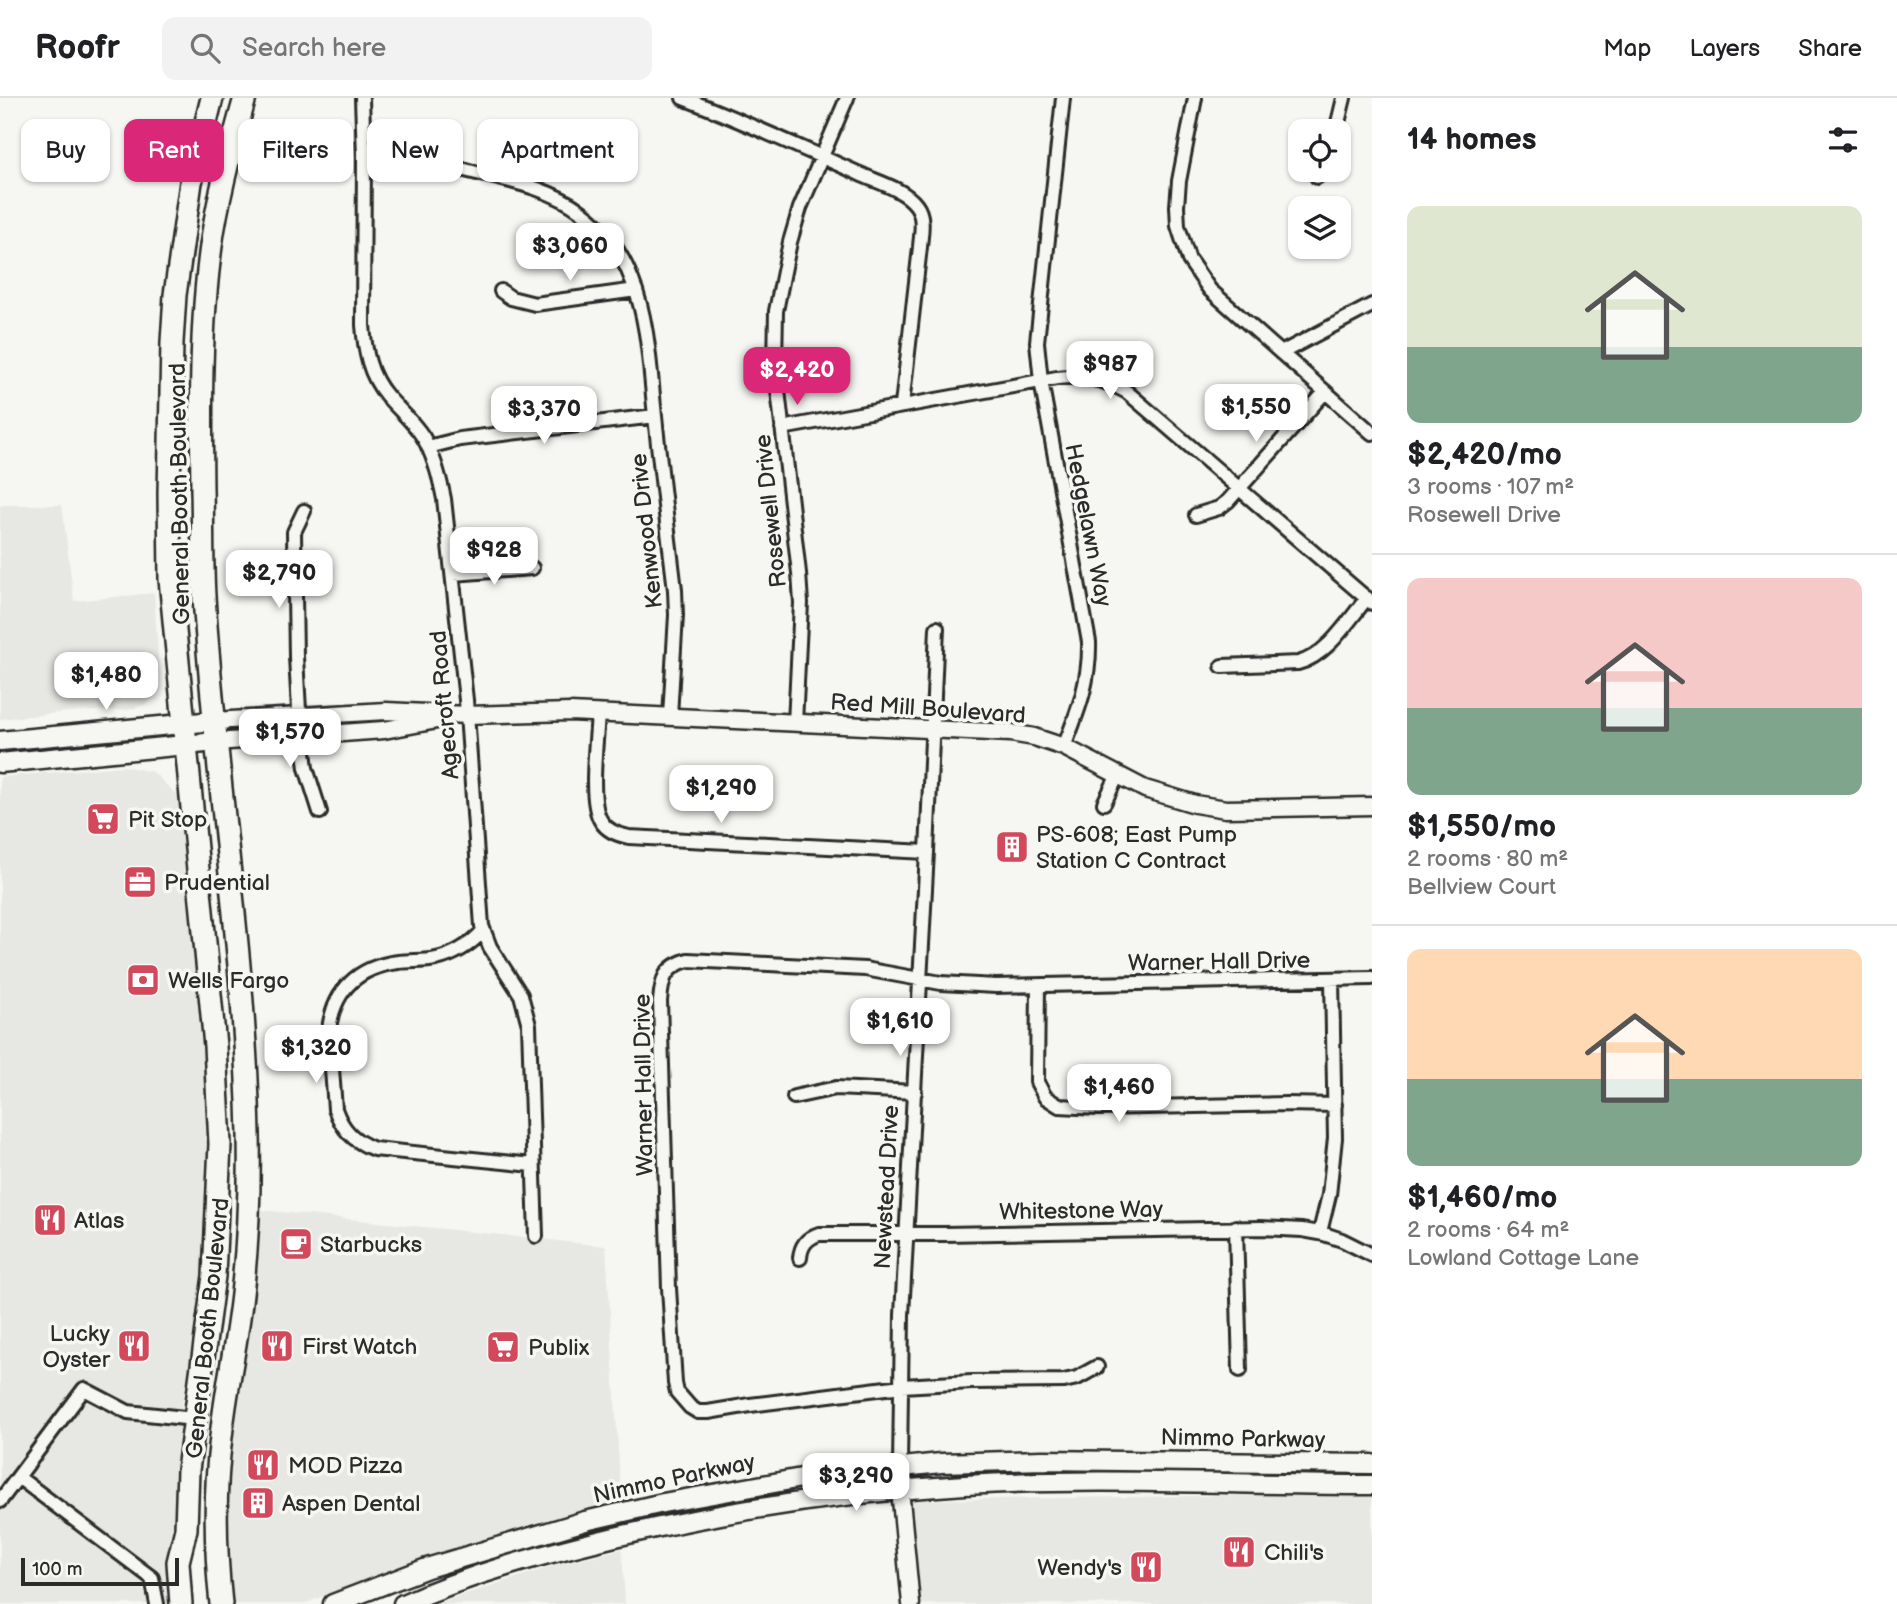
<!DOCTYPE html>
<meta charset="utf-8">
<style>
:root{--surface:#fff;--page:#f2f2f2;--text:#202124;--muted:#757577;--line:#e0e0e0;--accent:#db2777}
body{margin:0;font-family:"Balsamiq Sans",sans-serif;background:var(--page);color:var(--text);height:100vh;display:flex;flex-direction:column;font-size:26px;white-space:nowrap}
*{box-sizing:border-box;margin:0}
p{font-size:23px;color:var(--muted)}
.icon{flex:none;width:38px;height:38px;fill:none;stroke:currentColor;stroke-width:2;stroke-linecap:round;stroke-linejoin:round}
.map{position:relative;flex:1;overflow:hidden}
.drawer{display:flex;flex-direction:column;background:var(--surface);width:525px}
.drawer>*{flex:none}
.top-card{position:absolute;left:21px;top:21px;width:665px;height:63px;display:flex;gap:14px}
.buttons{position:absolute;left:1288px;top:21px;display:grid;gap:14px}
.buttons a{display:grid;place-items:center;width:63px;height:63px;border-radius:14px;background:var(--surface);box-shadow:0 2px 5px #0004;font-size:35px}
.scale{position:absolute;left:21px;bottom:18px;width:158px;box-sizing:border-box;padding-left:7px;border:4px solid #2b2b2b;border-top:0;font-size:19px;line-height:24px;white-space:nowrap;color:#2b2b2b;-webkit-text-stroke:5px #f6f6f2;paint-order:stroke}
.price{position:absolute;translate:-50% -60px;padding:0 16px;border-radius:14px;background:#fff;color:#222;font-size:23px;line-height:46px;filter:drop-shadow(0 2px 4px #0008)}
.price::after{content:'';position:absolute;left:50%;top:42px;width:21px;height:16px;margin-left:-10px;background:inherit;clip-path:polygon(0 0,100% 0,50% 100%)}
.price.on{background:var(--accent);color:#fff}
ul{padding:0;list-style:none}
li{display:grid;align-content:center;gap:14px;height:371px;padding:0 35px}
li+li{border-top:2px solid var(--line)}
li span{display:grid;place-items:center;height:217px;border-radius:14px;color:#555}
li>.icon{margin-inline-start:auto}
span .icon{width:126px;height:126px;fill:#fffc;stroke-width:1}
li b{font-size:30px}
h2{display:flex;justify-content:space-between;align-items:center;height:84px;padding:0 35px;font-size:30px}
.pill{padding:0 24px;border-radius:14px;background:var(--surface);box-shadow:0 2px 5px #0004;font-size:24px;line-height:63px}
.pill.on{background:var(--accent);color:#fff}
header{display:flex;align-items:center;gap:42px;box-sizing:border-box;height:98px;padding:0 35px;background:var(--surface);border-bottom:2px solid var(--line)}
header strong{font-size:33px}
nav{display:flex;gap:38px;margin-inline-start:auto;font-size:24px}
.search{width:490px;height:63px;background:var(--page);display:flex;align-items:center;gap:18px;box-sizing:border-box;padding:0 24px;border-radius:14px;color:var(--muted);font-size:26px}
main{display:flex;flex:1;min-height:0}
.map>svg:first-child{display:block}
</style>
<header>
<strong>Roofr</strong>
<div class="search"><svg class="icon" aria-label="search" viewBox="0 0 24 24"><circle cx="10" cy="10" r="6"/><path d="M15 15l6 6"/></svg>Search here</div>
<nav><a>Map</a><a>Layers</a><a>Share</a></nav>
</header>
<main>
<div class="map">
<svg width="1372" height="1506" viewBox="0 0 1372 1506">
<rect width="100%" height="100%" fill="#f6f6f2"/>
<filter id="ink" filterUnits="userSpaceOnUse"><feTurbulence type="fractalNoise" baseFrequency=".0143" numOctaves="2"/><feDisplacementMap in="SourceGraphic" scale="14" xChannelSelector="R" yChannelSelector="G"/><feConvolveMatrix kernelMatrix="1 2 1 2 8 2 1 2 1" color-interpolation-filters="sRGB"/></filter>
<g filter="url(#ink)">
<path fill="#e7e7e3" d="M4 407H62L74 503 154 495 160 591 147 606 128 612 67 614 0 621V408Z
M123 668 153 674 180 700 187 744 210 1013 209 1163 182 1306 173 1472V1506H0V679Z
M261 1112 606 1148 621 1400 516 1432 377 1478 303 1506H229L224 1445 227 1355 251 1215Z
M1269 1397 1372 1398V1506H922L911 1402Z
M622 1451 625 1506H434L559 1466Z"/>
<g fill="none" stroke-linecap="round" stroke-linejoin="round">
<defs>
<path id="minor" d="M362 0 364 60 363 227C365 253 369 277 387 298 399 312 413 323 423 339 434 357 440 381 444 401L466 602 482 828 490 849 521 897 529 927 536 1138
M683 0C743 23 802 50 860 76 877 84 904 91 916 107 925 119 921 135 920 149L902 307
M1063 0 1037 244 1041 283 1089 544C1090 584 1078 613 1064 649
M1195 0 1179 83 1177 108 1178 128 1189 162 1210 192 1372 335
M1336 33 1344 0
M364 50C401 56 437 65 473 74 510 83 551 90 582 114 605 131 622 156 632 182 649 224 650 273 655 318 661 376 668 434 675 492L676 517 670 618
M1317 79 1324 72
M501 193 511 200 535 206 636 192
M1281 255 1372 207
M782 330 1057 280C1084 277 1104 281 1127 294L1372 505
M428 349 460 341 655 318
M304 413 294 434 296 559 299 612 306 670 320 714
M1196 417 1219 410 1228 403 1325 294
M453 476 532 470
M1222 568 1298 565C1327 558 1348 523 1367 500
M598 615C597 640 588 704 601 723 607 733 618 737 629 739L927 754
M795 625 801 505 799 475 775 266 776 213 790 144 800 110 847 0
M1104 705 1118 677
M483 833C471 846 454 857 436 861 424 864 411 862 398 864 358 869 334 892 329 931L335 1011C342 1031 353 1043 374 1051L533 1067
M1038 888 1037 984 1045 999 1059 1008 1099 1010 1287 1006 1335 1007
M794 999 836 990 915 994
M1236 1129 1240 1272
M1320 1134 1329 1097 1335 1040 1332 881
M800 1160C801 1147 807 1140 819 1136H944L1261 1130 1302 1132 1324 1136 1342 1142 1372 1157
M1097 1269 1077 1280 1064 1283 972 1284 902 1288 750 1307 708 1314H698L690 1309 677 1294 675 1285 669 1190 660 903C662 881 664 869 688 862L865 871 941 885 996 888 1372 880
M900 1369 902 1217 927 754 937 530
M18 1379 152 1480 157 1506
M0 1403 84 1291 128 1314 194 1321"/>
<path id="tertiary" d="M214 623 386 613 467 617 570 614 1011 635 1034 639 1064 649 1145 691 1195 706 1226 711 1372 708
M216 644 384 632 437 622
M900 1369V1391L911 1506"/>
<path id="secondary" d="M0 643 214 623
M0 665 216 644
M333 1506 427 1470 585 1423 663 1405 807 1379 941 1365 1043 1362 1372 1366
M403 1506C470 1476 544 1456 615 1439 730 1412 847 1394 965 1387 1100 1379 1237 1387 1372 1387"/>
<path id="trunk" d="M181 1506 178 1464 186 1431 188 1372 214 1178 220 1046 215 948 170 481 169 396 172 244 175 197 191 84 212 0
M221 1506C215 1450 214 1395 221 1339 226 1291 237 1244 242 1196 248 1143 250 1089 249 1036 245 856 215 678 204 498 202 463 203 427 202 391 201 310 200 229 211 148 218 98 231 49 245 0"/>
</defs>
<use href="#minor" stroke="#2b2b2b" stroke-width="18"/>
<use href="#tertiary" stroke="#2b2b2b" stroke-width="21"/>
<use href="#secondary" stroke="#2b2b2b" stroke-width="23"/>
<use href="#trunk" stroke="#2b2b2b" stroke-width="26"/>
<use href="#minor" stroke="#f6f6f2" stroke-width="12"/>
<use href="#tertiary" stroke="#f6f6f2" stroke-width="16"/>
<use href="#secondary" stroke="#f6f6f2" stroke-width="18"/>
<use href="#trunk" stroke="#f6f6f2" stroke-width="21"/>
</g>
</g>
<defs>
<symbol id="supermarket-square" viewBox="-11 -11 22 22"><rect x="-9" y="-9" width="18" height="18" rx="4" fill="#d1495b" stroke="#f6f6f2"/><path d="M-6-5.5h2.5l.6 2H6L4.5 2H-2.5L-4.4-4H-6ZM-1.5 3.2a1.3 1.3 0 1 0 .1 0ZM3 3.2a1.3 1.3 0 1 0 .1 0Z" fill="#fff"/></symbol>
<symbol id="building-square" viewBox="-11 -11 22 22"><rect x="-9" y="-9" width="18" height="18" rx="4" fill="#d1495b" stroke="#f6f6f2"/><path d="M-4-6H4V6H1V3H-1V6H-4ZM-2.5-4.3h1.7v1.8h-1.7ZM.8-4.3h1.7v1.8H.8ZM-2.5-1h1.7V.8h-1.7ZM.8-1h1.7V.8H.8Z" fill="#fff"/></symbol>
<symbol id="office-square" viewBox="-11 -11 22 22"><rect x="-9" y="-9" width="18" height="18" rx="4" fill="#d1495b" stroke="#f6f6f2"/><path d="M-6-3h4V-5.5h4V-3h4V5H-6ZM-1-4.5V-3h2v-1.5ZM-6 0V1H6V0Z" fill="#fff"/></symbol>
<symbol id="bank-square" viewBox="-11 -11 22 22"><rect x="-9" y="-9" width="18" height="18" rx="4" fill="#d1495b" stroke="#f6f6f2"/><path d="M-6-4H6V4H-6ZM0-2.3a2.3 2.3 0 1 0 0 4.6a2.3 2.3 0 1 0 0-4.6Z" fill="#fff"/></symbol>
<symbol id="restaurant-square" viewBox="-11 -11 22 22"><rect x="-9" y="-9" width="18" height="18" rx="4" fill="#d1495b" stroke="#f6f6f2"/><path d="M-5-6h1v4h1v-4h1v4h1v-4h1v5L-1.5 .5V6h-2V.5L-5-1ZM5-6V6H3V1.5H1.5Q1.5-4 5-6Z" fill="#fff"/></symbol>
<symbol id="cafe-square" viewBox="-11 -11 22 22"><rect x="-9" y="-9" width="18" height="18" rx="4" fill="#d1495b" stroke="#f6f6f2"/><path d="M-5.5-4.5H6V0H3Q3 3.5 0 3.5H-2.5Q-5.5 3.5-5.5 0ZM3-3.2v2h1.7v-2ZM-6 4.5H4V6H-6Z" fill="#fff"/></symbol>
</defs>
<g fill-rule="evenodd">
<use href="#supermarket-square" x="84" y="702" width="38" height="38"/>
<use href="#building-square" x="993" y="730" width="38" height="38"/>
<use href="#office-square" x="121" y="765" width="38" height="38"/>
<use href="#bank-square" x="124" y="863" width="38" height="38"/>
<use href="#restaurant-square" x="31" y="1103" width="38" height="38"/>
<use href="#cafe-square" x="277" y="1127" width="38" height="38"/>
<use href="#restaurant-square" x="115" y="1229" width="38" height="38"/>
<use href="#restaurant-square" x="258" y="1229" width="38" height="38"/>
<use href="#supermarket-square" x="484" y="1230" width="38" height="38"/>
<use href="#restaurant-square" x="244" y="1348" width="38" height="38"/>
<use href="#building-square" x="239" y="1386" width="38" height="38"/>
<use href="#restaurant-square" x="1220" y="1435" width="38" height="38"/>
<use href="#restaurant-square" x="1127" y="1450" width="38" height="38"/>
</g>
<g text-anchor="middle" stroke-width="7" stroke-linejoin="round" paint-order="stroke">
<g font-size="23" fill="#2b2b2b" stroke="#f6f6f2">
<text transform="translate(179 396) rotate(-91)" y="8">General Booth Boulevard</text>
<text transform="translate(770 413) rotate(-96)" y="8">Rosewell Drive</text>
<text transform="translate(1089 427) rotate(79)" y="8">Hedgelawn Way</text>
<text transform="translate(646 433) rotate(-96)" y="8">Kenwood Drive</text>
<text transform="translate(444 607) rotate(-95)" y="8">Agecroft Road</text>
<text transform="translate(928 610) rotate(4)" y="8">Red Mill Boulevard</text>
<text transform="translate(1219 863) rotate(-1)" y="8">Warner Hall Drive</text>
<text transform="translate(643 987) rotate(-91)" y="8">Warner Hall Drive</text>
<text transform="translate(886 1089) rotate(-87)" y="8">Newstead Drive</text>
<text transform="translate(1081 1112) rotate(-1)" y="8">Whitestone Way</text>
<text transform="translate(207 1230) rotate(-84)" y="8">General Booth Boulevard</text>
<text transform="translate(1243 1340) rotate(1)" y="8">Nimmo Parkway</text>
<text transform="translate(674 1380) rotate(-12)" y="8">Nimmo Parkway</text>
</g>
<g font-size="23" fill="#2b2b2b" stroke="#f6f6f2" text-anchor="start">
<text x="128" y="729">Pit Stop</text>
<text x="1036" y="744">PS-608; East Pump<tspan x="1036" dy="26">Station C Contract</tspan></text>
<text x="164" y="792">Prudential</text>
<text x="168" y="890">Wells Fargo</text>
<text x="74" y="1130">Atlas</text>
<text x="320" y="1154">Starbucks</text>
<text x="110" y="1243" text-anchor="end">Lucky<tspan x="110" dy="26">Oyster</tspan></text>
<text x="302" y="1256">First Watch</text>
<text x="528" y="1257">Publix</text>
<text x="288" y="1375">MOD Pizza</text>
<text x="282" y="1413">Aspen Dental</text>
<text x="1264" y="1462">Chili's</text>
<text x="1122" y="1477" text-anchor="end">Wendy's</text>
</g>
</g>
</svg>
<div class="buttons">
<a><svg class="icon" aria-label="locate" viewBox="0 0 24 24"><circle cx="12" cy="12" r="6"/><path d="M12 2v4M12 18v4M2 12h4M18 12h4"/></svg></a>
<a><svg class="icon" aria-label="layers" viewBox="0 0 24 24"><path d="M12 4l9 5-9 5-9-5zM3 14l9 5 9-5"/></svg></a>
</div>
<div class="scale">100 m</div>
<b class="price" style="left:570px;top:185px">$3,060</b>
<b class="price" style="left:1110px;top:303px">$987</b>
<b class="price on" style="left:797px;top:309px">$2,420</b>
<b class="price" style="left:1256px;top:346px">$1,550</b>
<b class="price" style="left:544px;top:348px">$3,370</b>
<b class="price" style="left:494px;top:489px">$928</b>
<b class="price" style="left:279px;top:512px">$2,790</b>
<b class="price" style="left:106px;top:614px">$1,480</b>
<b class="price" style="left:290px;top:671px">$1,570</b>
<b class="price" style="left:721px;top:727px">$1,290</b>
<b class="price" style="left:900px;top:960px">$1,610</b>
<b class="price" style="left:316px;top:987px">$1,320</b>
<b class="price" style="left:1119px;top:1026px">$1,460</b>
<b class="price" style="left:856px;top:1415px">$3,290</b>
<div class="top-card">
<a class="pill">Buy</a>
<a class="pill on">Rent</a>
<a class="pill">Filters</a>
<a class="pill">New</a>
<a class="pill">Apartment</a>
</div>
</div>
<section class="drawer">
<h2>14 homes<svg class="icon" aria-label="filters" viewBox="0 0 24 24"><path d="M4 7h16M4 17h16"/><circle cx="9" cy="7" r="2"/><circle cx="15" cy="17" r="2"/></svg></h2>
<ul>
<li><span style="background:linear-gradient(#dfe7d0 65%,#7fa58c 0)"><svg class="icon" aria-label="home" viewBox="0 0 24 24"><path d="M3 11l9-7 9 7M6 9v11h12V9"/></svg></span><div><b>$2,420/mo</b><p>3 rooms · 107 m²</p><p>Rosewell Drive</p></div></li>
<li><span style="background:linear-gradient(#f6c9c9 60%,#7fa58c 0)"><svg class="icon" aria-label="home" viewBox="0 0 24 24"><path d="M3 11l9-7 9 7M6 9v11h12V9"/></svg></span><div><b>$1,550/mo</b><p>2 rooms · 80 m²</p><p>Bellview Court</p></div></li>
<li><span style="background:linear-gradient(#ffd9b3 60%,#7fa58c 0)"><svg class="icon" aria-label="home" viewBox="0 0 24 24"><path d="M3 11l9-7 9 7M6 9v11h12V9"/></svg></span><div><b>$1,460/mo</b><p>2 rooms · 64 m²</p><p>Lowland Cottage Lane</p></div></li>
</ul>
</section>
</main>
